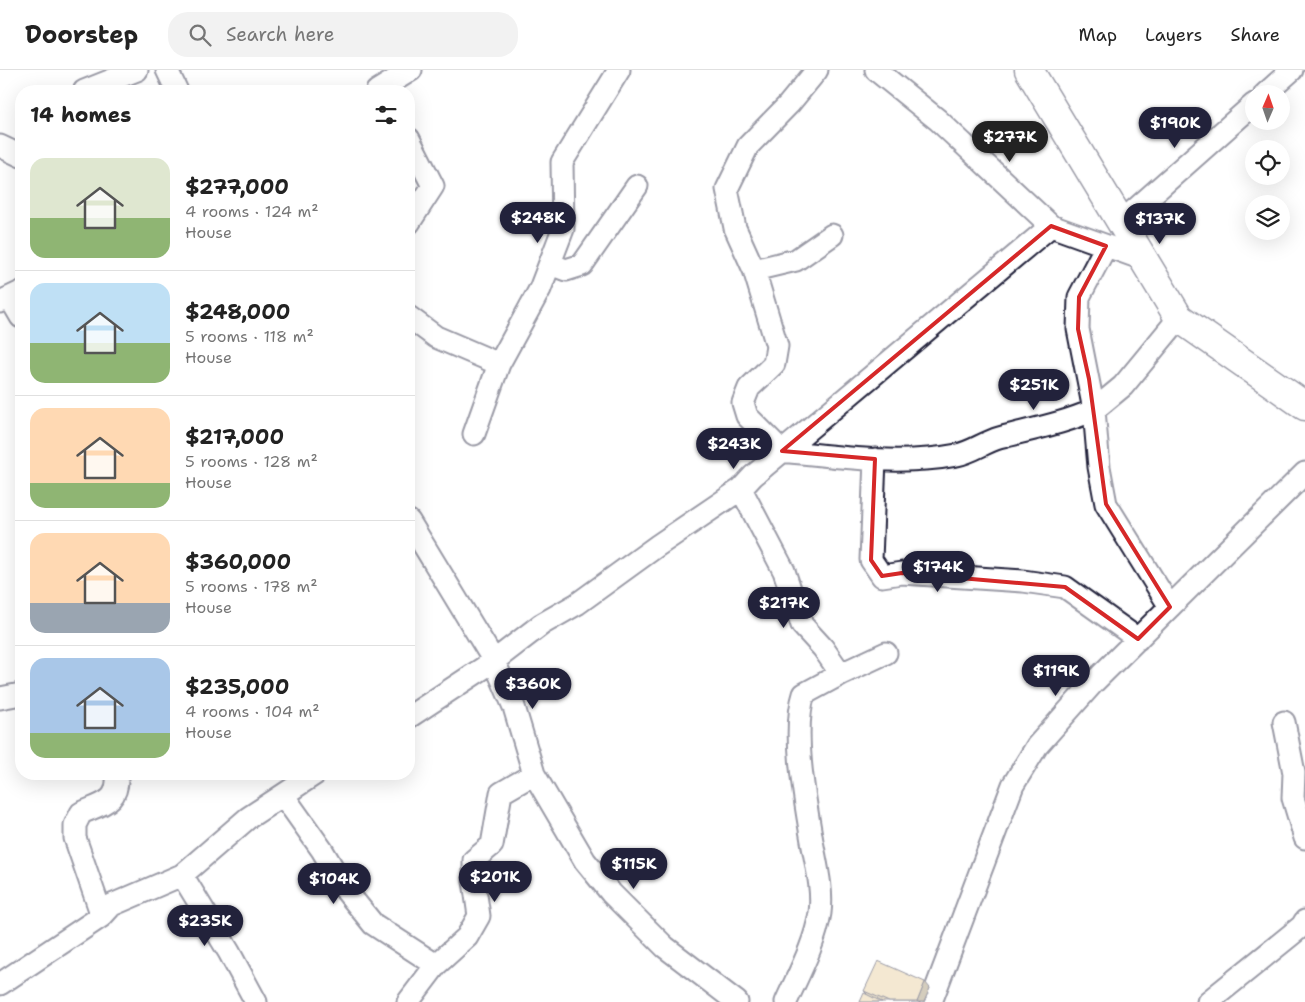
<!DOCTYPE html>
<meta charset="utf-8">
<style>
:root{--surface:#fff;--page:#f2f2f2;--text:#222;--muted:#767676;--line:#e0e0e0;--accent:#22223b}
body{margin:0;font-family:"Shantell Sans",sans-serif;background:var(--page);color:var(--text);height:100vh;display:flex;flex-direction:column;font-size:19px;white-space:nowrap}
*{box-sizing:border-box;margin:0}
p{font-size:16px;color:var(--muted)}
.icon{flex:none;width:28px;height:28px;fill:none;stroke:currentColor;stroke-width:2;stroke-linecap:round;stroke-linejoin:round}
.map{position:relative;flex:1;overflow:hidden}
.side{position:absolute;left:15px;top:15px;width:400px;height:695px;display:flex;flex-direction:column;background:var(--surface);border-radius:20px;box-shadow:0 5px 20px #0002}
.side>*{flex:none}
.needle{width:32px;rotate:2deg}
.tools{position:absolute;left:1245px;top:15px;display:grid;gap:10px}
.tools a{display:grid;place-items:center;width:45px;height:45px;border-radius:50%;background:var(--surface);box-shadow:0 5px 20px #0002;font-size:25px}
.price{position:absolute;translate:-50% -42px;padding:0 11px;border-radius:18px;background:var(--accent);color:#fff;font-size:16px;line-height:32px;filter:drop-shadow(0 1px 2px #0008)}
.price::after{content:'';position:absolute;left:50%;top:30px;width:15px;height:11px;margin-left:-8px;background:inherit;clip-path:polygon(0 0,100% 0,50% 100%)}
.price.selected{background:#222;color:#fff}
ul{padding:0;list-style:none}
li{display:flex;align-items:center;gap:15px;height:125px;padding:0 15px}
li+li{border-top:1px solid var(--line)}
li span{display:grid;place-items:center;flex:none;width:140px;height:100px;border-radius:15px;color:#555}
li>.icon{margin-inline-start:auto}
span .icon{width:60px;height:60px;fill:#fffc;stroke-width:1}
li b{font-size:21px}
h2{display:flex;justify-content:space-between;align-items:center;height:60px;padding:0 15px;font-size:21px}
header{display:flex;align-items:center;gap:30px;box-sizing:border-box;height:70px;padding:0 25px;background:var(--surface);border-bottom:1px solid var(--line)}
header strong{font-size:24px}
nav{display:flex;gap:28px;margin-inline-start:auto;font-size:18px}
.search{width:350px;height:45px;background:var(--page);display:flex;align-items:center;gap:12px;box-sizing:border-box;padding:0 18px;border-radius:20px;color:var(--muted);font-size:19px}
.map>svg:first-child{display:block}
</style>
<header>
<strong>Doorstep</strong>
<div class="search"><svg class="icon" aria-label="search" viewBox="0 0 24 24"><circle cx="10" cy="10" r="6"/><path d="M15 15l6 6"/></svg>Search here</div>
<nav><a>Map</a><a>Layers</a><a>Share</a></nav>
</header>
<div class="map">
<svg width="1305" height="932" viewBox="0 0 1305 932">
<rect width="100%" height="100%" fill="#fff"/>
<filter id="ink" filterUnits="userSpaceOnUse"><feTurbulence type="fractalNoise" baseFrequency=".02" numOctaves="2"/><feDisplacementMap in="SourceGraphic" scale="10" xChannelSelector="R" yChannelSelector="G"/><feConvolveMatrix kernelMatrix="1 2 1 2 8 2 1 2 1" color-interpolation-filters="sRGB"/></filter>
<g filter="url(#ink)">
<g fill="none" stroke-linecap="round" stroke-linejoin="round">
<defs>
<path id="minor" d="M167 0 177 21
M817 0 789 34 748 76 727 119 735 158 754 200 796 190 832 165
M876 0 938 50 1051 156 1143 189
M84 21 137 0
M377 21 411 0
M1265 24 1292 0
M409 69 433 116 409 153
M0 76 21 86
M1121 152 1254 34
M1106 176 1079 227 1078 259 1094 340 1123 316 1179 248
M550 194 566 200 582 195 637 116
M754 200 777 276 774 294 749 318 743 333 747 346 782 381C839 387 900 396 957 385 972 382 985 372 999 368 1032 359 1062 354 1094 340L1099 397 1106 434 1170 537
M10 228 21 247
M0 232 21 222
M409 247 436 267 499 294
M474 364 499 294 540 219 563 159 562 92 619 0
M875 389 871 490 882 506 902 503 1023 511 1065 517 1138 569
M741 419 784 501 802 555 823 578 841 604 886 583
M409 451 494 591 514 637 534 704 585 791 611 823 665 877 737 932
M0 628 21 624
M409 647 494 591 542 554 577 534 657 476 741 419 753 406 1051 156
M1284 652 1294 703 1293 728 1305 768
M283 725 322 780 347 822 373 854 436 895
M182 805 229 882 256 932
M102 846 75 768V755L81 743C104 733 119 732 117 704
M0 914 102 846 112 835 182 805 248 748 315 704
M408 932 436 895 467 867 479 846 474 811V790L492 775 501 723 534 704
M786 932C799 903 815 874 820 843 823 819 816 794 812 771 805 731 792 661 804 624L841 604
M931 932 1013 715 1037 676 1093 613 1305 403
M1208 932 1302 856 1305 851"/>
<path id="tertiary" d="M1029 0 1179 248 1305 336"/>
</defs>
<use href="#minor" stroke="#22223b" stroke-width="25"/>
<use href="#tertiary" stroke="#22223b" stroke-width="31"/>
<use href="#minor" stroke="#fff" stroke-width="21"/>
<use href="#tertiary" stroke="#fff" stroke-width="28"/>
</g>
<path fill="#c6b086" stroke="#22223b" d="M930 918 924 932H860L867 924 864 921Z"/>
<path fill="#a1906d" stroke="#22223b" d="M925 912 930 918 924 932H917Z"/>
<path fill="#e6cd9c" stroke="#22223b" d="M878 891 925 912 917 932H889L864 921Z
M864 923 882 932H860Z"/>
</g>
<path d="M0 0H1305V932H0ZM1051 156 1106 176 1079 227 1078 259 1089 309 1106 434 1170 537 1138 569 1065 517 902 503 882 506 871 490 875 389 782 381Z" fill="#fff" fill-opacity=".55" fill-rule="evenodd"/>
<path fill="none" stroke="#d62828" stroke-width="4" stroke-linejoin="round" d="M1051 156 1106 176 1079 227 1078 259 1089 309 1106 434 1170 537 1138 569 1065 517 902 503 882 506 871 490 875 389 782 381Z"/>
</svg>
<div class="tools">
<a><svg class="needle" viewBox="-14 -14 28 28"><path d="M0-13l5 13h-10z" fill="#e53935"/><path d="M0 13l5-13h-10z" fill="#767676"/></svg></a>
<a><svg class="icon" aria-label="locate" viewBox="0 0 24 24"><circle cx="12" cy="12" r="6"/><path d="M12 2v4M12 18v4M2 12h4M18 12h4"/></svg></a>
<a><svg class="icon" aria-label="layers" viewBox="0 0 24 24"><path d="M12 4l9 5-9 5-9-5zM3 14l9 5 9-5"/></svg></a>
</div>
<b class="price" style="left:1175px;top:79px">$190K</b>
<b class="price selected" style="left:1010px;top:93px">$277K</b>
<b class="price" style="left:538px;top:174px">$248K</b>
<b class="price" style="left:1160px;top:175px">$137K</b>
<b class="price" style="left:1034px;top:341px">$251K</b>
<b class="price" style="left:734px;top:400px">$243K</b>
<b class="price" style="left:938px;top:523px">$174K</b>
<b class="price" style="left:784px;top:559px">$217K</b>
<b class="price" style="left:1056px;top:627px">$119K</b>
<b class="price" style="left:533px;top:640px">$360K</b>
<b class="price" style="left:634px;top:820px">$115K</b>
<b class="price" style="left:495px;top:833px">$201K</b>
<b class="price" style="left:334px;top:835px">$104K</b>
<b class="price" style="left:205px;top:877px">$235K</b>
<section class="side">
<h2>14 homes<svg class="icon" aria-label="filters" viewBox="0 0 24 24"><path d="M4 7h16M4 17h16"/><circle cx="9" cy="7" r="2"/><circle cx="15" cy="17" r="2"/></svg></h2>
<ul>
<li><span style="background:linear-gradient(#dfe7d0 60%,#8fb573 0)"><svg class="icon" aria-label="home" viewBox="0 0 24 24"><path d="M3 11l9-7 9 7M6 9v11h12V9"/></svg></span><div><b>$277,000</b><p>4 rooms · 124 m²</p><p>House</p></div></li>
<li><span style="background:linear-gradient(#bfe0f5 60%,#8fb573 0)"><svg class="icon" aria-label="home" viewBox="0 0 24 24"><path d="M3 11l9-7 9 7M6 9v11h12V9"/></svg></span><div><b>$248,000</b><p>5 rooms · 118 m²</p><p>House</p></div></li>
<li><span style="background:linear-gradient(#ffd9b3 75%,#8fb573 0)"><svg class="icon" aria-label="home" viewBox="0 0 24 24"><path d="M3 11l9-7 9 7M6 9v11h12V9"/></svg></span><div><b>$217,000</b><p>5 rooms · 128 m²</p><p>House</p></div></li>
<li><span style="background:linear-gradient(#ffd9b3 70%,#9aa5b1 0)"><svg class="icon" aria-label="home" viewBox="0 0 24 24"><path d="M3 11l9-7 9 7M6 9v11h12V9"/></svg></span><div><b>$360,000</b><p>5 rooms · 178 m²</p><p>House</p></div></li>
<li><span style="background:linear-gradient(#a9c7e8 75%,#8fb573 0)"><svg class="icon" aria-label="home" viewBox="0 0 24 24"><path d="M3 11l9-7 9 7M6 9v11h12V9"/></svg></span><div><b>$235,000</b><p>4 rooms · 104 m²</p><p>House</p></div></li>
</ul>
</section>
</div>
